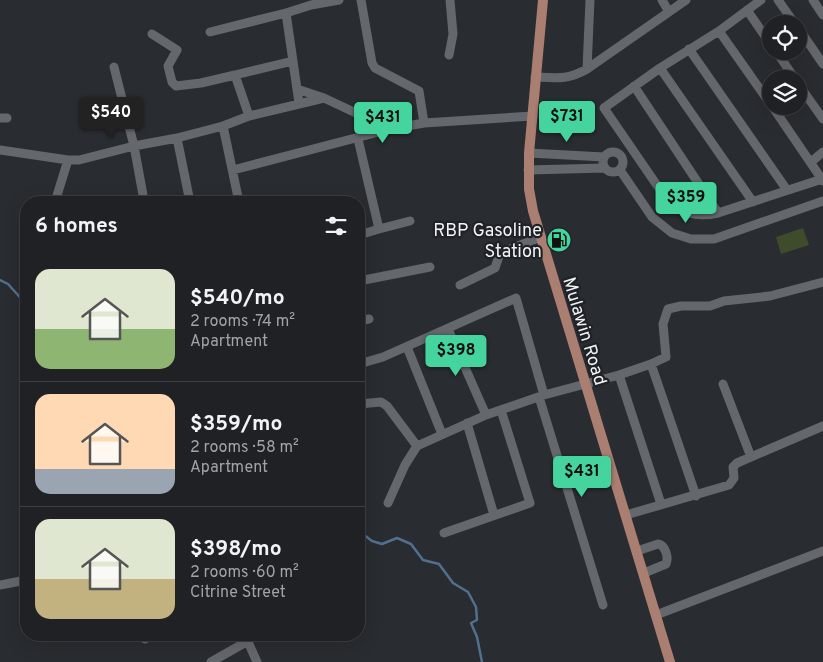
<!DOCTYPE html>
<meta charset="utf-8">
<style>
:root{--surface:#1f2124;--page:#2c2e31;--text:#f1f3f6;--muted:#a1a3a6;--line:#3c3e41;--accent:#46d49e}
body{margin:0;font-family:Overpass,sans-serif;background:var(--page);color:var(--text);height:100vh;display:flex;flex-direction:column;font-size:19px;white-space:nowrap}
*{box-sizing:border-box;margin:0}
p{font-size:16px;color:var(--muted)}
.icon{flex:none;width:28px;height:28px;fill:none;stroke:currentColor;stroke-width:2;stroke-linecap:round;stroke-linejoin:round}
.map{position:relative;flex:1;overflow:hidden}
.sheet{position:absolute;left:20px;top:196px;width:345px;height:445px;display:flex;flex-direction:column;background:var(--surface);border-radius:20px;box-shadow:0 5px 20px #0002,0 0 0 1px var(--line)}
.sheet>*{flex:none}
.tools{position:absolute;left:762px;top:15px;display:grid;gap:10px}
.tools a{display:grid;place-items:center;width:45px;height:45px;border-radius:50%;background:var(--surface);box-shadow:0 5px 20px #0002,0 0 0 1px var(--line);font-size:25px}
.price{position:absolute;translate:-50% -42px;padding:0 11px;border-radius:5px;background:var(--accent);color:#111;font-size:16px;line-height:32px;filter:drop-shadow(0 1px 2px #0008)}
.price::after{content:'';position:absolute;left:50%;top:30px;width:15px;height:11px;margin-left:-8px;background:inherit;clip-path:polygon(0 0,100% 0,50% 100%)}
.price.active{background:#222;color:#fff}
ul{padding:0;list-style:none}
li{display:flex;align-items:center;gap:15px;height:125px;padding:0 15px}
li+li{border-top:1px solid var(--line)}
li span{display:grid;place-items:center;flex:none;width:140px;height:100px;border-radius:15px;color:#555}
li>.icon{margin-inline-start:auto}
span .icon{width:60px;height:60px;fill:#fffc;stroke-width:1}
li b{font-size:21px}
h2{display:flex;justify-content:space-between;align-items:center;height:60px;padding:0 15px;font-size:21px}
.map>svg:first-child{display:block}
</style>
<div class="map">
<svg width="823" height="662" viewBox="0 0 823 662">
<rect width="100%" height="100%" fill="#292c30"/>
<path fill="#3f4c2b" d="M803 228 809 245 781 254 776 237Z"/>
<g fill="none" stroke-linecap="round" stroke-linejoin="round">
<path stroke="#536f8e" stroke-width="2.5" d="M0 280 8 284 26 304
M359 531 372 541 382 544 397 538 411 544 423 560 439 564 453 583 468 592 476 607 477 620 471 623 477 637 482 662"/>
<path stroke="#64676c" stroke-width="9" d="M361 0 372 63 375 68 419 91 424 123
M662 0 669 12
M761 0 719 31 660 68 604 108 665 197C684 213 694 218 718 213L822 179
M778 0 795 24
M813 0 823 15
M747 10 771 45
M799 29 823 64
M719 31 771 105
M210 32 286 13
M152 34 177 50 168 66 172 82 176 86 201 83 235 75
M689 49 787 190
M776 51 795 79
M449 55 453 34 450 0
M114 67 134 146 143 195
M660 68 753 202
M587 69 590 0
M535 77C557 78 568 80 587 69L686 0
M799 85 823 119
M634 86 718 213
M297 89 324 98 390 129
M299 103 286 13 311 5 339 0
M772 106 823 181
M249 116 235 75 293 61
M0 118H7
M223 126 239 202
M177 138 190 202
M358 139 379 229 359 235
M0 150 68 160H79L134 146 177 138 223 126 249 116 324 98
M603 162a10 10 0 1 1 20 0a10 10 0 1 1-20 0Z
M529 153 604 157
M811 162 823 152
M233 170 390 129 424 123 533 116
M528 170 605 168
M620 170 652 217 672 233 691 239H714L823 201
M55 202 68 160
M379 229 410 221
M359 281 430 267
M460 285 495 268 500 253 541 237
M359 321 369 319
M448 329 486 415
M407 347 442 434
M359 364 383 357 516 298 544 395
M651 364 696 496
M619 375 661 504
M723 384 751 457
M539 397 603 605
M359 404 381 402 387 406 417 446
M467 423 494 515
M388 503 405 465 417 446 486 415 544 395 619 375 651 364 666 357 663 324 668 309 681 306H710L724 301 770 296 823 282
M626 515 729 485 734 478 733 467 737 463 823 426
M444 533 530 503 501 410
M637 551 658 544C665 545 669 557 666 564L644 573
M0 585 26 580
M656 615 823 551
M245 635 257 662
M145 639 153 635
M211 662 248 641"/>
<path stroke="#aa7e70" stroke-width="10" d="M543 0 529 153V189L533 211 670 662"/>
</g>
<defs>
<symbol id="fuel-disc" viewBox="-11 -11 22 22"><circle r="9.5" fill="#46d49e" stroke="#1f2226"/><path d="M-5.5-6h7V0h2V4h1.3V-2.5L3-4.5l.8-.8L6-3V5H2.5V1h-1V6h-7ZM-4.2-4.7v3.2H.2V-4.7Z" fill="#111"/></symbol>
</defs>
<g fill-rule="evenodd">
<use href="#fuel-disc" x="545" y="226" width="28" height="28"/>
</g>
<g text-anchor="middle" stroke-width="4.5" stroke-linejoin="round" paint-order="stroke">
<g font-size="18" fill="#f1f3f6" stroke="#1f2226" text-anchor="end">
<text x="542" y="236">RBP Gasoline<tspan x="542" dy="21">Station</tspan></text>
</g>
<g font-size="18" fill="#f1f3f6" stroke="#1f2226">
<text transform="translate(585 331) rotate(73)" y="6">Mulawin Road</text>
</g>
</g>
</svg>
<div class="tools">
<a><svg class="icon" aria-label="locate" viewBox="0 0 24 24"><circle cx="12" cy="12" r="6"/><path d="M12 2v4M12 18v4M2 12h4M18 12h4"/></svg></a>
<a><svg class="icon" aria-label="layers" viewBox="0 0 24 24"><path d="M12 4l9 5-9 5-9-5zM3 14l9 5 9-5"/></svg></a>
</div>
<b class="price active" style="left:111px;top:139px">$540</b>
<b class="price" style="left:567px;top:143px">$731</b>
<b class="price" style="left:383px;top:144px">$431</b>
<b class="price" style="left:686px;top:224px">$359</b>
<b class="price" style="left:456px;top:377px">$398</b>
<b class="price" style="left:582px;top:498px">$431</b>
<section class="sheet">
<h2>6 homes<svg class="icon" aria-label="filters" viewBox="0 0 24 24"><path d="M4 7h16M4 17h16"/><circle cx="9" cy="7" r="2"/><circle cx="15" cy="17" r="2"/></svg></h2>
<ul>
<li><span style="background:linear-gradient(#dfe7d0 60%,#8fb573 0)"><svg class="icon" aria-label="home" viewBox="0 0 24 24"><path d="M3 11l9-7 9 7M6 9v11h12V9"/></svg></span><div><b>$540/mo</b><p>2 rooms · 74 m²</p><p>Apartment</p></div></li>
<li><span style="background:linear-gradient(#ffd9b3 75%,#9aa5b1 0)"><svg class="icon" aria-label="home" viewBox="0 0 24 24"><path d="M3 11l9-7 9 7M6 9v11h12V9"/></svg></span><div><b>$359/mo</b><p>2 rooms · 58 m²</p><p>Apartment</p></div></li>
<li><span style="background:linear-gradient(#dfe7d0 60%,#c2b280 0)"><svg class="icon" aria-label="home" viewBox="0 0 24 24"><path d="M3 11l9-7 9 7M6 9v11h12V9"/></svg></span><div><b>$398/mo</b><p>2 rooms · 60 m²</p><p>Citrine Street</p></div></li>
</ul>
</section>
</div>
